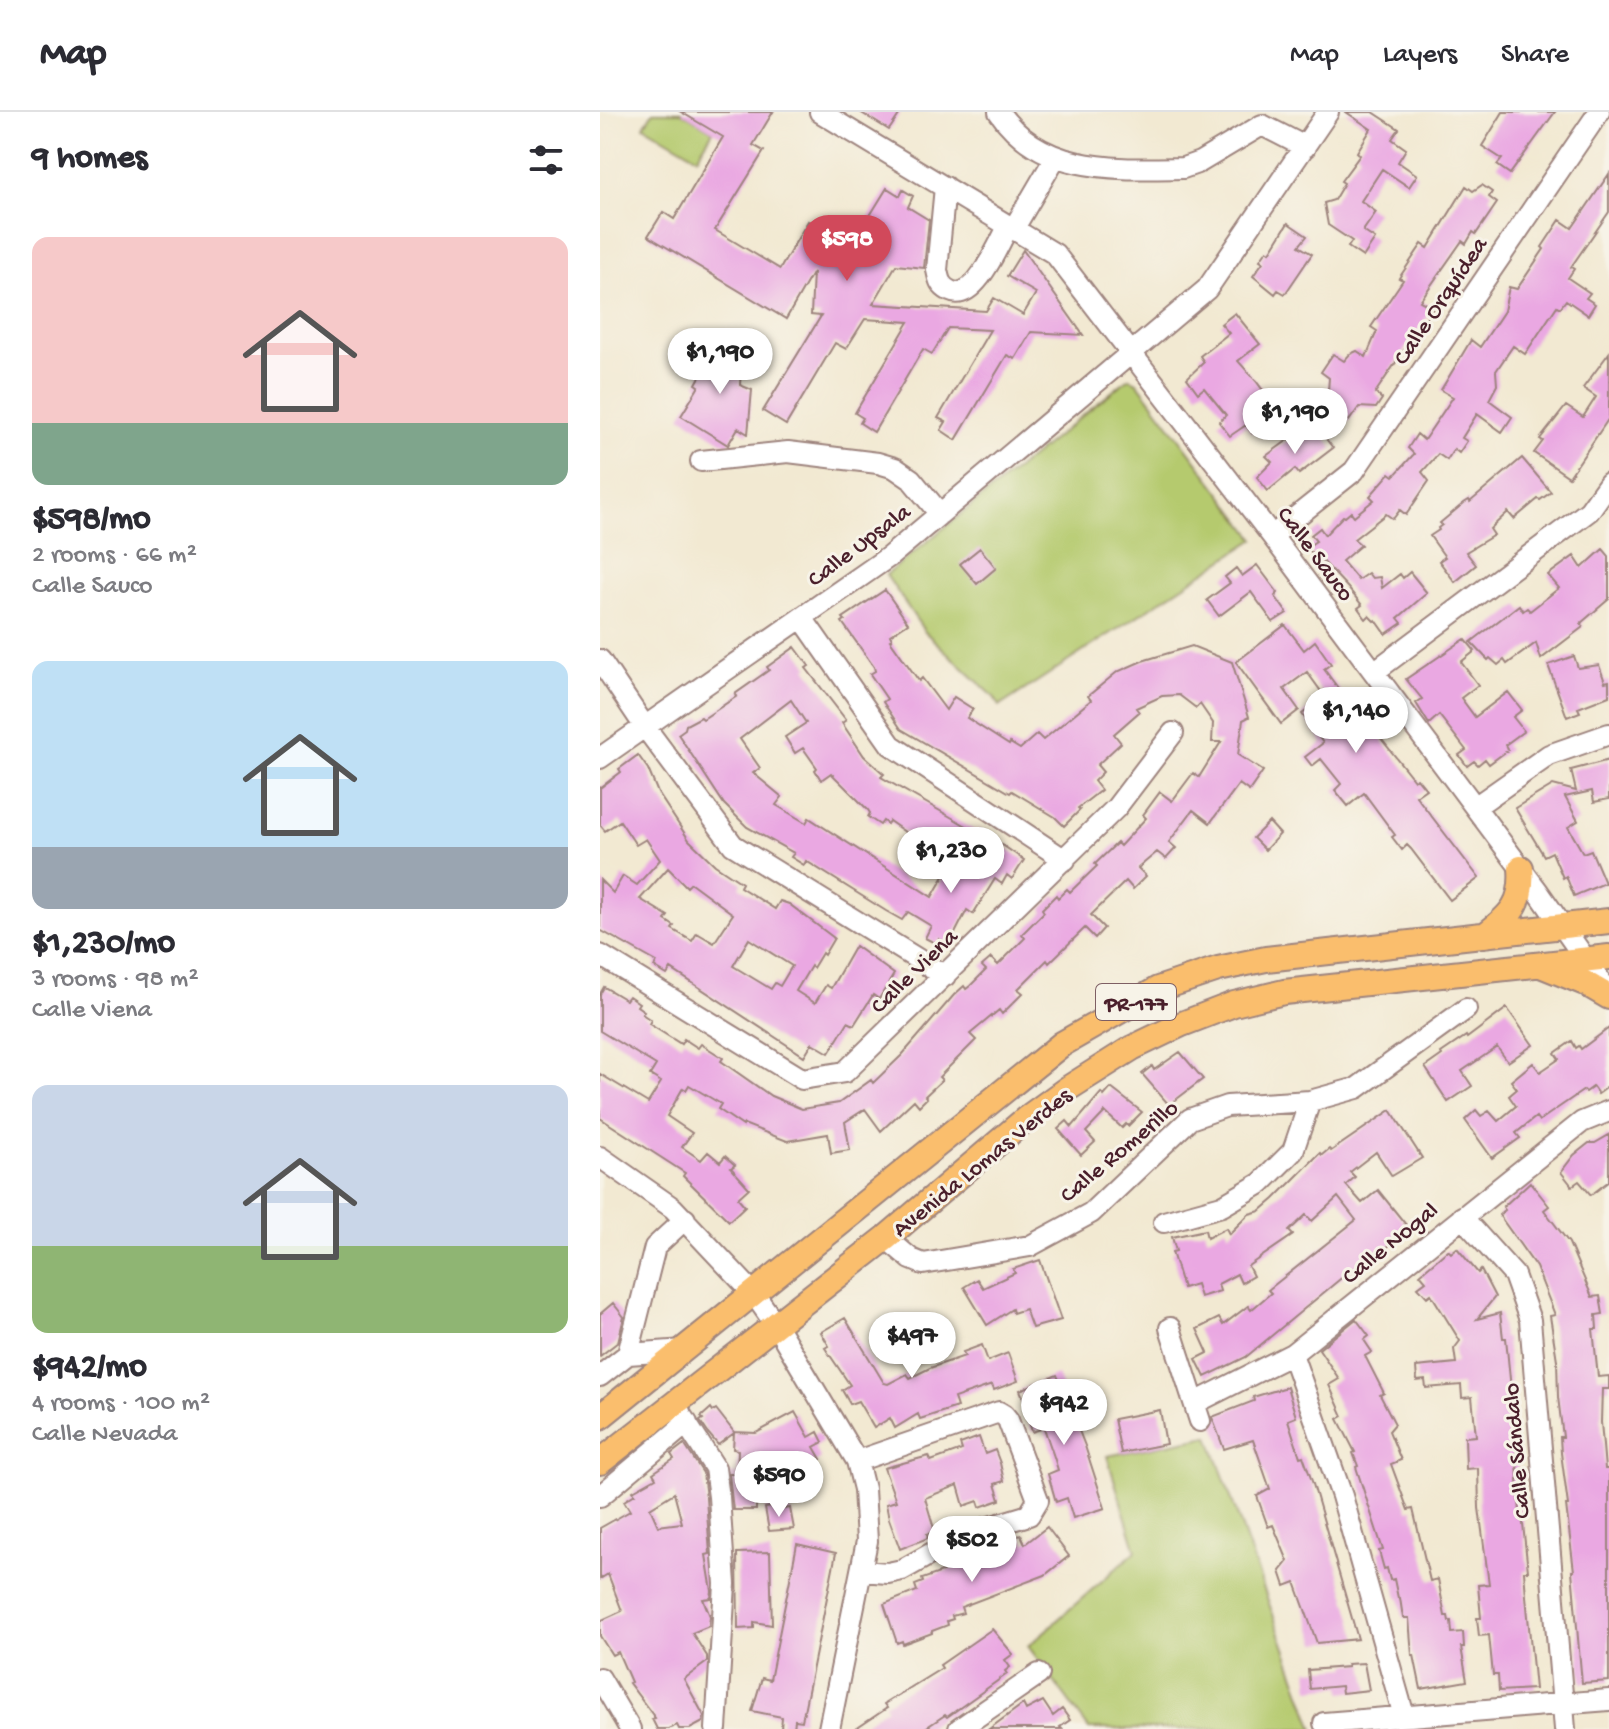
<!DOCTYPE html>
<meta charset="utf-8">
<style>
:root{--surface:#fff;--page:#f7f7f7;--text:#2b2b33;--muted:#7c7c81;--line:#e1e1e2;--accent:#d1495b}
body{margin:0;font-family:"Gochi Hand",sans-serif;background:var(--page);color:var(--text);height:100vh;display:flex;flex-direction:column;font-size:30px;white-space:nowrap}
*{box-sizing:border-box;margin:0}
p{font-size:26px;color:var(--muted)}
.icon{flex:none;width:44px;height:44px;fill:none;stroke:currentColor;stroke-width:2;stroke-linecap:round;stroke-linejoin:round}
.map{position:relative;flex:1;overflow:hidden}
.drawer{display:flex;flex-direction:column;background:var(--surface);width:600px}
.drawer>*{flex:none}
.price{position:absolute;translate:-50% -68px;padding:0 18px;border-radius:28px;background:#fff;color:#222;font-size:26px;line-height:52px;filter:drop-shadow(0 2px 4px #0008)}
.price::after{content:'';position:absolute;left:50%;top:48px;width:24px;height:18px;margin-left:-12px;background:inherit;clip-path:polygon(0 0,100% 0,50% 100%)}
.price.selected{background:var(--accent);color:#fff}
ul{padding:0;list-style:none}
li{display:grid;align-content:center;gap:16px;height:424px;padding:0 32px}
li span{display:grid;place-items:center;height:248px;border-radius:16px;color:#555}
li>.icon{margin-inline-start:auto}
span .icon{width:144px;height:144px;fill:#fffc;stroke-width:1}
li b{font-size:34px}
h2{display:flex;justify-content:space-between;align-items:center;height:96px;padding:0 32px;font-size:34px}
header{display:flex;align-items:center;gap:48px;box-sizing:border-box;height:112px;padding:0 40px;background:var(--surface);border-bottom:2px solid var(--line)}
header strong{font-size:38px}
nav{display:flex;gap:44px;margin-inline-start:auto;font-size:28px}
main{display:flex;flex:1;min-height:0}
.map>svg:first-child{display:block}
</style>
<header>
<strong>Map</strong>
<nav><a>Map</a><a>Layers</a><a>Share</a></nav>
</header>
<main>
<section class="drawer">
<h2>9 homes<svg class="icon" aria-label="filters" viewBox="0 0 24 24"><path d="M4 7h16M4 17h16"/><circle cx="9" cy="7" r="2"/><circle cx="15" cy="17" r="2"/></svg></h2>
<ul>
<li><span style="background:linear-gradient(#f6c9c9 75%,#7fa58c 0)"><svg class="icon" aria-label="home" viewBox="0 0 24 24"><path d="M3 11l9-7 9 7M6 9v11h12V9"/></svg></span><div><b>$598/mo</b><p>2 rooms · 66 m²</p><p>Calle Sauco</p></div></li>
<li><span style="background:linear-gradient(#bfe0f5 75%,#9aa5b1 0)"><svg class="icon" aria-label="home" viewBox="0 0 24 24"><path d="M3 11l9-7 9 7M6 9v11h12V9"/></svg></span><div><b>$1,230/mo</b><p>3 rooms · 98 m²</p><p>Calle Viena</p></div></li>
<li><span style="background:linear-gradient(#c9d6e8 65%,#8fb573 0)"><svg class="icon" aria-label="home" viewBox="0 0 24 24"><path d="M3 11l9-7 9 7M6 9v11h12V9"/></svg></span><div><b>$942/mo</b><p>4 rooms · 100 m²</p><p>Calle Nevada</p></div></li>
</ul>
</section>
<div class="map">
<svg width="1009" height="1617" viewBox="0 0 1009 1617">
<rect width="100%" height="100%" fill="#f7f3e8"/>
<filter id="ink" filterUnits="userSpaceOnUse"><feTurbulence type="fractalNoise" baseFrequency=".0125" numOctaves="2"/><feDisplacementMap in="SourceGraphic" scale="16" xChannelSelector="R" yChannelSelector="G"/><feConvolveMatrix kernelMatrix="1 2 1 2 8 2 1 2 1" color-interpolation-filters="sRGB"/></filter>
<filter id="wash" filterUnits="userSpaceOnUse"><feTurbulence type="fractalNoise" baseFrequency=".006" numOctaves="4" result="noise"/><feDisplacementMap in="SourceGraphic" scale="32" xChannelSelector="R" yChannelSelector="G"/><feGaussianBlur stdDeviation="1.8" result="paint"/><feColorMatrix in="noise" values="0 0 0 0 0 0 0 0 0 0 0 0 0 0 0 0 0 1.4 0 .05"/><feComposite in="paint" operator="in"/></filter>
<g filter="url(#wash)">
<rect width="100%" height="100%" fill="#f2e9d2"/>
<path fill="#b5ca6e" stroke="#80744c" stroke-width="2" d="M53 0H81L113 19 97 45 44 14Z
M529 266 537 270 655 427 400 594 393 584 325 520 286 463Z
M609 1324 714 1617H489L428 1534 536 1439 507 1344Z"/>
<g id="blocks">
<path fill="#eaa8e2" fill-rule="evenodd" d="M81 0H173L153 33 164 39 115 118 180 157 208 109 250 136 287 76 300 84 303 78 313 84 308 95 329 108 324 156 296 153 273 192 386 199 394 186 423 203 436 181 407 164 423 138 483 223 431 220 415 247 407 243 356 328 341 318 346 310 338 306 390 218 348 216 332 242 323 237 274 320 260 311 263 306 255 301 309 210 265 207 246 237 235 231 186 313 163 299 221 204 211 203 213 160 186 207 48 124 63 100 74 107 123 25Z
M260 0H301L289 18Z
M746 0H773L799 17 792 27 806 37 798 50 817 63 809 75 782 57 761 89 776 100 763 119 775 127 763 145 748 135 752 129 728 113 724 91 734 88 744 71 741 69 760 43 757 40 771 17Z
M903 0H955L910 62 897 53 902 47 882 34Z
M1009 62V100L971 155 974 157 968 166 990 181 986 186 995 192 988 203 966 188 960 196 957 194 925 242 913 234 896 259 897 273 889 288 912 305 902 320 877 302 862 326 867 329 859 341 854 337 847 348 838 342 822 360 829 369 806 403 800 398 793 407 786 402 754 427 761 433 742 449 758 468 768 461 772 466 780 465 782 476 800 462 803 466 810 460 827 481 798 506 802 511 786 522 776 508 774 509 769 504 766 507 758 496 762 493 748 476 721 447 718 449 707 435 716 429 711 423 720 416 725 423 743 404 745 405 751 400 754 404 774 388 770 384 790 361 794 364 814 342 808 336 817 322 824 328 853 285 841 278 871 228 880 235 904 199 909 175 917 177 944 137 942 135 960 108 972 116Z
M882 73 892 80 889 85 897 91 876 122 873 120 866 132 862 129 820 189 833 196 775 281 782 287 776 296 759 295 749 309 734 299 724 285 728 279 729 266 721 260 733 242 744 249 750 242 757 239 766 245 777 219 771 215 803 168 799 166 822 132 828 136 866 74 873 79Z
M688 111 707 124 699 134 712 142 685 182 678 178 675 182 653 164 663 150 660 148 667 138 670 140Z
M635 201 660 232 638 249 656 269 679 300 652 321 646 313 630 324 619 310 626 303 604 276 598 281 587 266 604 250 600 244 629 221 621 212Z
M95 238 142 242 140 273 152 278 148 322 138 316 128 333 81 304 99 274 96 272 102 261 94 256Z
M1009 241V306L969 365 934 341 943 329 940 327 966 294 983 305 996 285 983 276Z
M713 310 733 336 699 362 695 357 668 379 657 365 672 350 666 344Z
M922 346 951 380 940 388 938 387 914 407 908 400 890 417 894 423 866 440 876 453 855 470 839 449 845 445 830 424 839 418 838 416 842 413 840 411 864 391 869 388 870 390Z
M380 436 396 456 377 472 360 452Z
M1003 437 1009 444V487L981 511 983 515 941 547 936 531 907 552 904 548 898 553 890 546 888 548 871 530 919 493 923 499 927 496 930 499 959 476 948 463 974 444 982 456Z
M657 453 678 481 675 484 687 501 673 510 651 480 619 504 607 488 630 471 625 465 636 456 642 464Z
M285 478 308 511 290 523 292 527 290 528 319 569 322 566 346 598 354 585 373 597 367 606 409 633 410 631 420 637 437 622 443 628 491 588 488 584 517 560 542 549 592 534 632 550 649 605 643 608 638 643 663 659 649 679 639 672 610 711 593 698 569 730 576 736 566 747 557 740 538 756 546 764 533 777 526 769 491 803 504 816 495 826 485 816 449 851 447 848 418 877 423 881 402 902 399 898 370 922 376 928 339 965 342 968 325 984 327 986 319 994 314 988 281 1019 265 997 245 1010 250 1038 231 1041 228 1022 187 1029 144 1012 143 1014 118 997 121 992 89 973 86 978 83 976 67 1004 92 1021 82 1035 101 1048 108 1040 120 1050 125 1044 135 1053 131 1056 149 1076 138 1086 145 1094 129 1109 83 1064 85 1061 0 1006V962L48 991 61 970 50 963 56 953 0 919V882L4 875 26 888 29 884 39 891 37 894 44 899 42 902 51 908 49 912 81 932 84 927 98 936 101 932 123 946 121 949 171 984 202 997 239 991 271 968 273 971 302 943 354 883 364 874 366 877 370 874 386 858 382 854 391 846 398 853 425 826 422 822 444 800 442 797 456 783 458 786 467 777 470 780 497 754 495 752 517 731 520 734 546 706 543 703 560 680 572 689 593 661 599 665 621 630H612L613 611 600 592 596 596 579 583 562 584 536 596 539 600 514 622 521 631 497 653 503 660 494 669 501 678 478 696 480 698 464 714 455 705 412 679 410 681 301 617 283 590 287 587 270 562 275 559 274 555 242 510 245 508 243 506Z
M685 513 704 538 715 529 731 552 724 557 768 617 771 614 814 668 817 666 826 677 816 684 879 766 850 788 811 737 807 733 802 738 792 725 795 723 764 681 748 694 735 678 741 672 721 647 712 654 705 645 723 631 702 602 725 585 707 560 684 577 699 598 681 612 636 550Z
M865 527 875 539 861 550 878 573 861 586 875 605 908 580 922 598 913 605 924 619 905 633 908 638 889 652 885 647 878 653 874 649 867 654 859 643 866 638 839 603 829 612 816 591 822 587 806 567Z
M195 535 209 554 206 556 246 608 242 611 264 644 284 662 281 665 377 720 379 717 424 748 412 767 407 763 402 772 395 767 373 802 367 798 349 833 339 827 337 832 325 826 331 814 308 800 302 808 286 799 206 749 204 753 191 745 194 741 147 715 124 692 78 622 85 617 86 613 101 605 103 607 137 584 135 582 169 558 167 555ZM191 588 206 611 185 625 195 641 203 636 217 656 215 658 221 668 231 661 268 698 270 701 268 705 280 713 283 709 287 712 289 709 351 752 332 785 209 706 206 711 176 693 182 685 153 661 160 656 140 627Z
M974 544 978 556 999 553 1005 570 1009 569V584L978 596 980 600 967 605 948 553Z
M38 643 48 657 58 681 89 728 115 753 142 771 140 775 175 797 180 789 189 792 234 826 224 843 222 841 213 856 211 854 196 879 215 891 226 873 231 876 255 834 294 862 279 887 273 883 254 913 248 910 229 941 212 931 204 944 71 857 67 863 54 855 57 850 0 818V768L13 781 23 764 37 773 60 748 46 727 36 733 20 709 5 719 0 713V676L21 660 19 657ZM68 756 87 775 91 771 133 802 114 831 97 821 92 829 72 817 74 814 65 808 68 804 40 787ZM149 827 192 854 180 874 175 871 171 877 133 854Z
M1009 648V687L994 690 992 679 965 685 978 709 968 715 983 741 991 738 1005 771 974 784 966 764 963 766 952 740 944 744 915 696 953 673 976 679 971 658Z
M669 710 680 722 665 738 653 726Z
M907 896 933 933 908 950 897 935 862 959 872 974 848 990 825 955 842 943 841 941 866 924 867 926Z
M1009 916V974L998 982 993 975 986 980 984 978 939 1009 936 1005 916 1021 920 1026 892 1046 865 1008 876 998 881 1004 889 999 898 1009 916 994 909 984 917 977 911 969 933 951 940 960 959 947 955 941 972 929 976 936 979 934 981 937Z
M580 940 603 967 569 993 542 962 552 954 554 958Z
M511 976 542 1000 528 1014 526 1012 522 1016 505 1000 486 1020 495 1030 481 1043 458 1017 467 1009 472 1015 501 981 504 984Z
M791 998 822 1046 792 1064 776 1040 750 1060 755 1065 746 1073 762 1091 778 1078 811 1119 745 1163 646 1245 605 1265 596 1247 608 1241 597 1217 619 1206 623 1213 648 1194 651 1198 671 1181 668 1178 756 1108 738 1085 712 1109 706 1103 689 1119 693 1123 648 1154 653 1164 641 1171 637 1162 618 1172 620 1179 600 1185 596 1172 583 1176 572 1140 576 1139 572 1125 605 1118 607 1126 626 1116 629 1122 649 1102 660 1099 674 1087 720 1041 722 1043 729 1037 731 1039Z
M1009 1023V1069L991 1083 979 1069 972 1074 961 1060 974 1043 989 1031H995Z
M930 1070 949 1094 944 1098 969 1131 992 1185 1000 1184 1003 1202 996 1203 997 1217H993L998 1265 1009 1264V1277H1002L1001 1310 1005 1357H1009V1569L982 1571 972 1459H974L966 1393H968L961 1341 960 1325H963L958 1285 957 1248 950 1204 955 1203 936 1155 899 1103 905 1098 903 1095Z
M857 1136 878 1161 881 1158 895 1185 877 1207 900 1201 903 1226H906L913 1298V1332H916L920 1403H922L928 1459H924L926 1484 935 1577 899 1579 898 1563H893L889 1523 879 1524 877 1506H881L878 1473 889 1472 879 1396 878 1356 866 1357 865 1325 876 1324 872 1285 862 1286 861 1273 826 1276 825 1268 817 1269 816 1255 856 1251 854 1237 860 1229 831 1182 827 1185 818 1175 826 1169 820 1162 848 1138 851 1141Z
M440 1148 461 1208 432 1216 425 1197 413 1201 412 1197 387 1213 364 1175 377 1167 383 1176 415 1161 413 1157Z
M13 1191 24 1205 18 1230 0 1244V1202Z
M245 1206 284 1271 288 1272 307 1262 310 1266 330 1256 365 1244 363 1240 382 1233 388 1249 408 1241 418 1269 394 1278 392 1273 354 1286 357 1295 320 1307 318 1302 295 1316 290 1306 274 1316 258 1289 250 1292 242 1278 250 1273 225 1236 229 1234 221 1220Z
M756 1207 769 1224 764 1228 772 1240 765 1244 784 1281 780 1283 795 1312 789 1319 801 1348 791 1352 808 1398 813 1397 830 1469 838 1467 845 1504H848L849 1509H851L852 1521 863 1520 864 1535H861L867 1569 821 1577 814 1543H812L809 1506H803L800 1486H798L794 1467 790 1468 787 1456 784 1457 779 1439 783 1438 756 1355 758 1354 753 1341 755 1340 738 1307 743 1304 729 1273 739 1267 719 1237Z
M457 1263 485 1334 505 1396 473 1406 467 1386 456 1390 448 1362 458 1358 454 1345 444 1316 432 1320 428 1306 431 1305 420 1278Z
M687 1275 696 1305 688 1308 700 1345 703 1344 713 1372 758 1527 717 1531 695 1470 685 1474 680 1459 688 1449 673 1413 668 1415 657 1384 670 1377 653 1328 624 1337 612 1305 654 1289 653 1285Z
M111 1296 113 1299 116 1297 134 1320 156 1321 195 1300 209 1325 218 1320 223 1330 214 1335 221 1347 192 1363 191 1361 157 1360 156 1398H133L129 1362H137L138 1338 133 1337 134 1321 118 1333 108 1321 100 1309 103 1307 101 1305Z
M560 1298 566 1332 521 1341 514 1307Z
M379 1325 385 1342 395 1338 400 1351 404 1369 395 1372 400 1388 380 1395 378 1389 364 1394 358 1373 325 1386 335 1420 327 1422 328 1426 300 1437 289 1407 286 1392 296 1389 284 1356 329 1344 331 1349 362 1338 360 1332Z
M84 1332 103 1361 106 1386 110 1442 106 1443 112 1479 111 1486 103 1487 110 1504 109 1514 92 1521 107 1544V1550L84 1567 104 1604 103 1610 90 1617H79L77 1613 68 1617H57L52 1607 55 1606 29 1571 31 1570 18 1540 12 1543 0 1524V1509L22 1499 8 1462 0 1467V1416L30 1399 24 1389 35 1382 33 1379 56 1366 53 1361 74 1347 71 1342ZM74 1381 82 1411 58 1414 50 1396Z
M183 1393 184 1397 190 1396 194 1417 169 1419 165 1396Z
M447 1415 469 1444 445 1463 361 1495 363 1501 352 1504 353 1507 347 1509 348 1513 332 1519V1521L303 1532 302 1529 297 1531 284 1492 317 1479 315 1473 323 1470 322 1467 365 1452 367 1456 391 1448 386 1435 421 1423 425 1432Z
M197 1432 236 1441 202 1609 195 1608 194 1617H181L182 1605 152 1599 162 1566 170 1568Z
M170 1440 172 1513 154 1510V1516L138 1517 137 1441Z
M392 1517 413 1542 405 1548 410 1555 405 1559 407 1562 347 1605 345 1603 324 1617H256L287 1596 284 1592 342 1556 340 1553Z
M764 1551 769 1578 742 1581 741 1574 710 1577 708 1558 748 1555 747 1552Z
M443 1589 453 1604 462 1597 470 1608 460 1615 462 1617H389L423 1592 426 1598Z"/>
</g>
</g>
<g filter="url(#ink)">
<use href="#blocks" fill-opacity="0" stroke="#9e847e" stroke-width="2"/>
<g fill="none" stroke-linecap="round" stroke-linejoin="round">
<defs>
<path id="minor" d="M220 0 455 142 672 424 937 778 1009 881
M399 0C441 62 517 57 583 56L600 50 662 13 705 35
M345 75 337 158C339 168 340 174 350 179 375 191 399 131 409 113
M414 116 455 46
M101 349 188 340 278 351 295 356 311 367 340 402
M672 424 754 359 999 0
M202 506 291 633 465 748
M0 548 45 615 133 733 345 864
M774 560 989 399 1009 371
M0 646 290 444 607 177 728 0
M875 695 949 643 1009 622
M0 843 202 967 245 960 516 696 573 621
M0 1045 73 1096 154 1182 176 1213 257 1349 264 1377 267 1429 229 1617
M862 1105 914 1163 930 1208 965 1617
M564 1110 622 1094 661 1071 693 1039 710 989
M286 1126 311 1147 323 1152 430 1134 491 1101 590 1007 627 994 710 989 757 976 866 897
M570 1216 600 1309
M28 1242 55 1135 85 1107
M692 1242 742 1384 804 1604
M0 1264 28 1242 85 1238
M595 1291 692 1242 982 1010 1009 999
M77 1292 81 1303 115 1356 119 1385 125 1472 116 1617
M257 1349 399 1300 404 1303 408 1308 438 1388 429 1403 366 1422 302 1458 288 1461 261 1459
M0 1384 87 1311
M0 1566 30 1617
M724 1611 1009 1588
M359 1617 439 1562"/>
<path id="major" d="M885 823C911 803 924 791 921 756
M943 854 985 871 1009 885
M0 1305 462 932 558 877 618 857 666 847 1009 809
M0 1350 286 1126 427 1006 467 977 532 936 582 912 634 892 684 880 1009 845"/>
</defs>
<use href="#minor" stroke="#9e847e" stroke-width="24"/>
<use href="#major" stroke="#9e847e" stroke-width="28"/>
<use href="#minor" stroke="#fff" stroke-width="20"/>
<use href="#major" stroke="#fabe6d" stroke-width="24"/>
</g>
</g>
<g text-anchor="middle" stroke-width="6" stroke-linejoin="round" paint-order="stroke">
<rect fill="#f7f3e8" stroke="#7e5f64" stroke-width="2" x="496" y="872" width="80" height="36" rx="6"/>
<g font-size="22" font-weight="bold" fill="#4a1f2b">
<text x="536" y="898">PR-177</text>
</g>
<g font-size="24" fill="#4a1f2b" stroke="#f7f3e8">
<text transform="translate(839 188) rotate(-56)" y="8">Calle Orquídea</text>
<text transform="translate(258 432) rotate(-37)" y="8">Calle Upsala</text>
<text transform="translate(717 441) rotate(53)" y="8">Calle Sauco</text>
<text transform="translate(313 858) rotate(-44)" y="8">Calle Viena</text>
<text transform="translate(518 1038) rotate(-40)" y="8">Calle Romerillo</text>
<text transform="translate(381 1049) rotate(-39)" y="8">Avenida Lomas Verdes</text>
<text transform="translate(789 1130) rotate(-39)" y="8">Calle Nogal</text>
<text transform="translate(915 1339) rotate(-95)" y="8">Calle Sándalo</text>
</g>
</g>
</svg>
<b class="price selected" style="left:247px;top:171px">$598</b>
<b class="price" style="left:120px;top:284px">$1,190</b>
<b class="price" style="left:695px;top:344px">$1,190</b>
<b class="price" style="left:756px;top:643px">$1,140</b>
<b class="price" style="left:351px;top:783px">$1,230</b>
<b class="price" style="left:312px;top:1268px">$497</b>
<b class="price" style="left:464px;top:1335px">$942</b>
<b class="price" style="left:179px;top:1407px">$590</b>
<b class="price" style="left:372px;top:1472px">$502</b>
</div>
</main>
